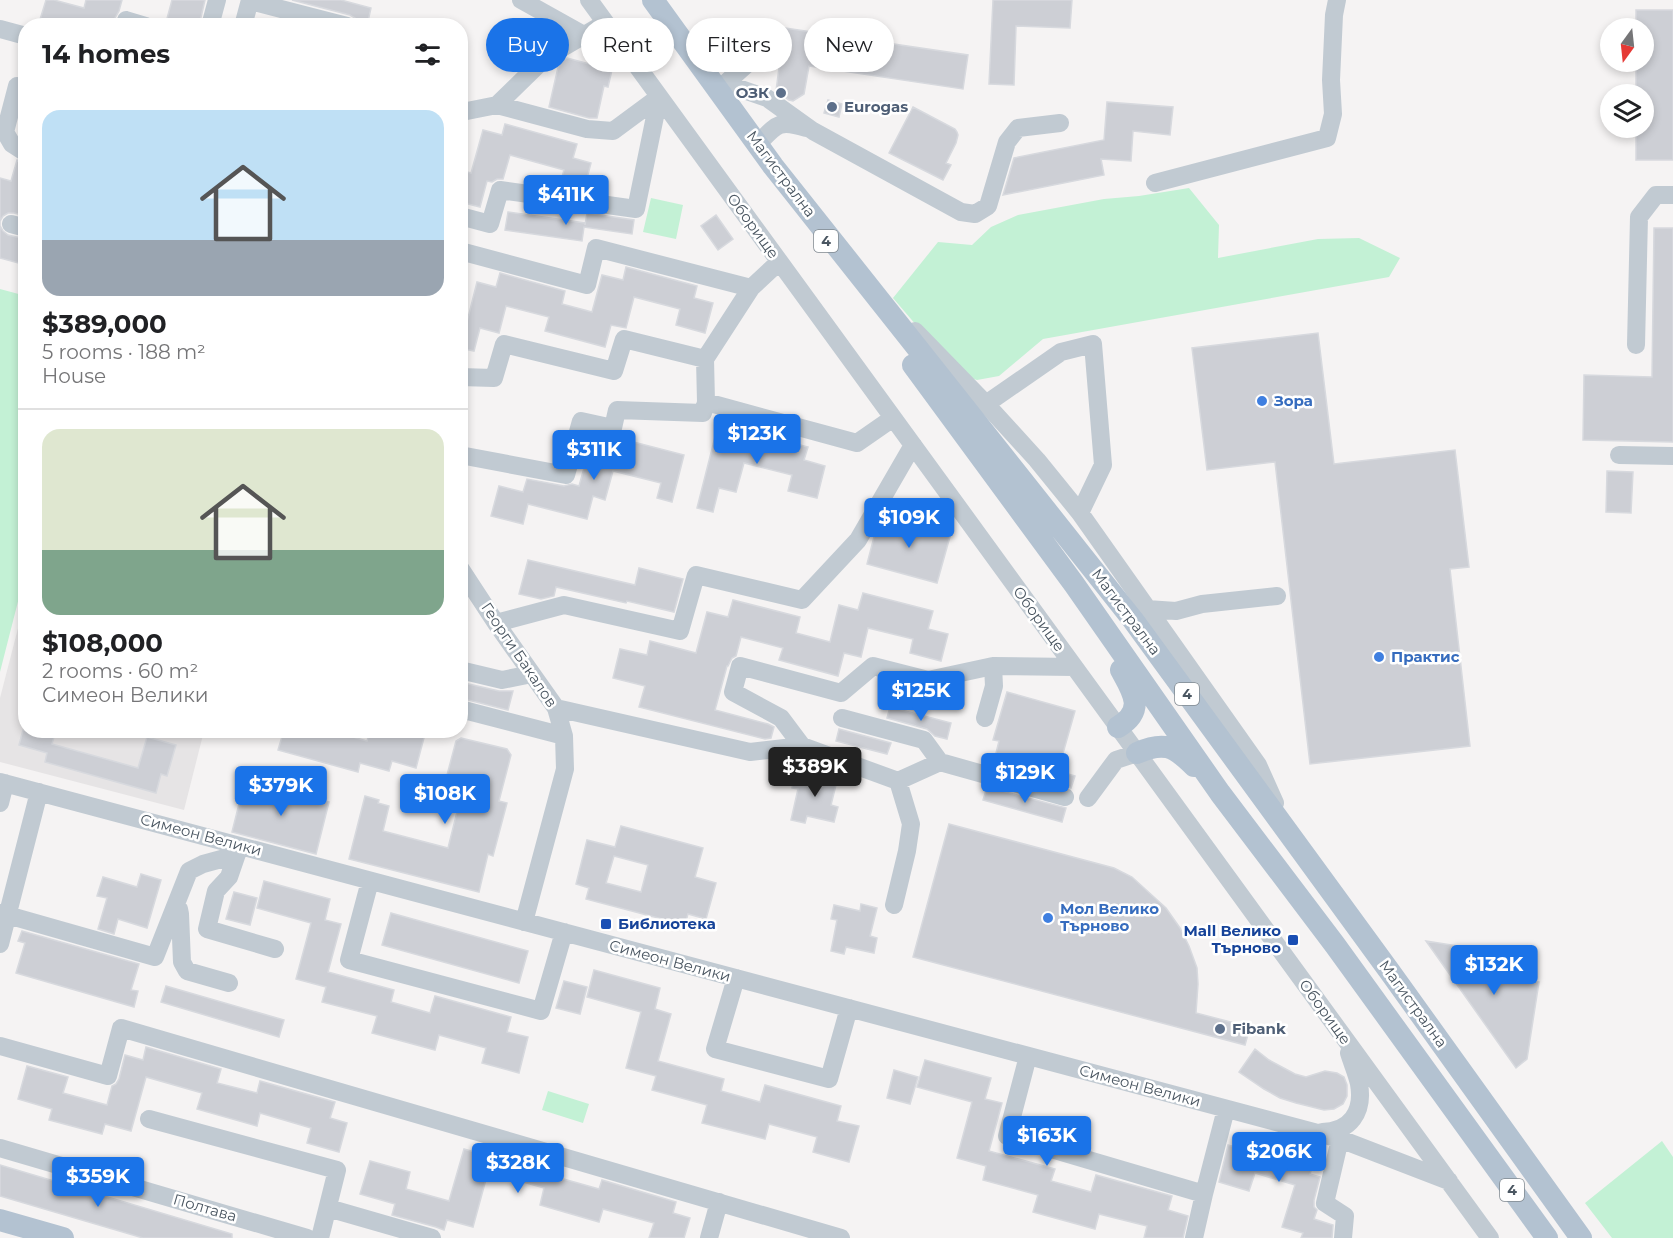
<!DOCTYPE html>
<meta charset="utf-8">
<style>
:root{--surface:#fff;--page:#f2f2f2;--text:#202124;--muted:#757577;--line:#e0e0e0;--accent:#1a73e8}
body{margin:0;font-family:Montserrat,sans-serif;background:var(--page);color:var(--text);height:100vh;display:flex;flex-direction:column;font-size:22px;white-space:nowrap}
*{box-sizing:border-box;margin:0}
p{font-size:20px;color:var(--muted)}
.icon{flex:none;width:33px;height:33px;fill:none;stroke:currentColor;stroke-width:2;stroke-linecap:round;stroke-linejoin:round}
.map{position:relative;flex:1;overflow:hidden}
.panel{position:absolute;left:18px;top:18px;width:450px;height:720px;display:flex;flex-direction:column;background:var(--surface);border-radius:24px;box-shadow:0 3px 9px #0003}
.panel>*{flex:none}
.top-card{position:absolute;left:486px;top:18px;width:570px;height:54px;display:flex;gap:12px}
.needle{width:39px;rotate:195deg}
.buttons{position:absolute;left:1600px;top:18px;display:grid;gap:12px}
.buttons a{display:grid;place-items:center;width:54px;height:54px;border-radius:50%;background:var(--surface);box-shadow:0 3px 9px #0003;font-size:30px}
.price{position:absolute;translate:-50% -51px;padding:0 14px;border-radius:6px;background:var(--accent);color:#fff;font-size:20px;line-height:39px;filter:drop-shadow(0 2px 3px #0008)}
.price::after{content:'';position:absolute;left:50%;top:36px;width:18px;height:14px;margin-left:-9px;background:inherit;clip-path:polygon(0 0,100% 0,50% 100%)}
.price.active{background:#222;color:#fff}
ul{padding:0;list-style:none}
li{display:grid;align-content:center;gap:12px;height:318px;padding:0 24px}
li+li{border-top:2px solid var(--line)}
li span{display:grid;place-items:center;height:186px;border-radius:18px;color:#555}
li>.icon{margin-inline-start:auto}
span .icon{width:108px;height:108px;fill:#fffc;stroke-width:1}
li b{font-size:26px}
h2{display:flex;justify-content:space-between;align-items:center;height:72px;padding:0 24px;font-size:26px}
.chip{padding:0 21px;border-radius:27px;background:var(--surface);box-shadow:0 3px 9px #0003;font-size:21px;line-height:54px}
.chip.active{background:var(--accent);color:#fff}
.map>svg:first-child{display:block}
</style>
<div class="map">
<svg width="1673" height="1238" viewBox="0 0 1673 1238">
<rect width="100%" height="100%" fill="#f5f3f3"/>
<path fill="#e6e4e5" d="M25 601 26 730 204 731 184 810 0 762V698Z"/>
<path fill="#c3f1d5" d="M1189 188 1219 225 1218 258 1318 239 1359 238 1400 258 1389 277 1043 339 999 376 977 380 958 374 893 298 938 242 972 245 991 227 1018 215 1104 199 1139 196Z
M651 198 683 205 676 239 643 232Z
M0 289 26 296 25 574 0 672Z
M548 1091 589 1104 583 1123 542 1110Z
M1662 1141 1673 1157V1238H1612L1585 1203Z"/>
<path fill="#cdcfd5" stroke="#d7d9de" stroke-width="1.5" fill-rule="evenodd" d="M46 0H54L84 8 86 0H122L119 11 115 18 114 25 102 22 101 26H38Z
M172 0H205L199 26H165Z
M292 0H341L371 8 367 26H358L355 18 350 15Z
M993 0H1072L1070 28 1016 26 1014 85 989 84Z
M1636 10H1673V160H1636V128H1644V94H1636V62H1644V28H1636Z
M785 28 968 55 963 89 809 66 804 94 793 101 789 100 776 91 780 60 785 57 787 51 786 46 783 41Z
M567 58 612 70 608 87 604 86 597 118H589L549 107 559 63Z
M828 100 842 104 839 117 824 113Z
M1107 102 1173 107 1170 135 1133 131 1131 161 1101 159 1104 175 1003 195 1014 158 1104 140Z
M913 107 955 129 957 132 958 135 956 143 946 163 951 165 943 180 889 153Z
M505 124 577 144 573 158 591 163 584 190 559 187 564 170 510 155 503 179H497L492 182 487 181 480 207 460 202V170L471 173 483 130 502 135Z
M17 160 26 164V216L14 213H8L3 216 0 221V226L3 231 8 235 26 239V265L0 258V178L11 181Z
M508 212 585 223V225L587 213 634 220 632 234 584 227 582 241 505 230Z
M716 215 733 239 718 250 701 226Z
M1654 228H1673V442L1583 440 1584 375 1652 377Z
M626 267 697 286 694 298 713 303 705 333 676 325 680 309 634 297 626 328 611 325 605 347 545 331 549 317 506 306 499 333 480 328 474 351 460 348V321L467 322 477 282 496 287 500 273 565 291 562 304 592 312 602 275 623 280Z
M1318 333 1334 464 1455 450 1469 567 1450 569 1470 746 1310 764 1275 462 1207 470 1192 348Z
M735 428 808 447 804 460 825 466 817 498 788 491 792 475 744 463 736 492 719 488 713 512 697 508 715 437 732 441Z
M618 438 684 455 672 502 657 498 661 483 613 471 605 500 593 496 587 519 528 504 523 524 491 516 499 486 523 492 527 479 564 486 572 484 579 486 589 450 606 454 610 439Z
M1607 471 1633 472 1631 513 1606 512Z
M886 515 951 533 937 583 867 564 875 533Z
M528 560 635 585 639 568 683 579 674 612 627 601 626 603 556 587 554 596 541 599 519 594Z
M863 593 933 611 928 629 948 634 941 661 910 653 913 639 868 628 861 657 844 653 838 676 779 660 783 648 741 637 736 656 732 658 728 666H727L715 710 768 724 774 727 771 738 765 739 639 707 645 686 613 678 620 649 647 655 650 641 696 653 707 612 728 617 733 600 800 617 796 633 830 642 839 605 858 610Z
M460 682 499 691H513L508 710 460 698Z
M1007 692 1075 711 1058 771 1075 776 1071 788 993 765 999 741 993 740Z
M890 707 951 723 947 739 935 736 927 729 887 718Z
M839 729 891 743 887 754 836 741Z
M23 730H56L52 744 138 768 147 737 176 745 167 776 161 774 156 793 45 762 47 753 19 745Z
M284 730H329L367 741 370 730 399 737 401 730H413L425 734 416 768 392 761 389 771 360 763 358 772 278 750Z
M461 738 507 749 511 755 499 801 507 803 493 856 488 854 479 892 349 859 365 796 379 800 378 803 389 806 383 831 448 848 465 780 447 775 456 741Z
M822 773 838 777 831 805 838 807 834 822 807 816 805 823 791 820 798 789 792 788 795 774 820 780Z
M245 780 329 802 316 854 232 832Z
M987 787 1066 808 1062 822 983 800Z
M949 824 1114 868 1132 877 1166 908 1180 928 1189 946 1197 968 1198 984 1196 1013 1250 1027 1245 1045 913 957Z
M621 826 703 848 695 877 716 883 706 919 688 914 685 925 586 899 589 888 576 884 587 840 615 847ZM614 856 648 865 641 892 606 883Z
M141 874 161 880 147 928 118 919 114 934 98 929 107 898 97 896 103 877 137 887Z
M264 881 330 899 325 920 341 924 328 972 394 990 391 1002 430 1013 435 996 511 1017 507 1032 528 1037 519 1073 482 1063 486 1048 439 1035 435 1050 372 1033 377 1016 322 1002 326 987 296 979 311 923 257 908Z
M234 892 257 898 250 925 226 919Z
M861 904 877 908 870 936 877 938 874 953 846 947 844 954 831 951 837 920 831 919 834 905 860 911Z
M391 913 528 951 519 983 382 945Z
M22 931 139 964 131 990 138 991 134 1007 16 973 25 943 18 941Z
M1426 941 1497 952 1494 970 1539 982 1527 1059 1516 1068Z
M594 970 660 988 655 1009 671 1014 658 1061 724 1079 721 1091 760 1102 765 1085 841 1106 837 1121 859 1126 849 1162 813 1152 817 1137 769 1124 765 1139 702 1123 707 1105 652 1090 656 1076 626 1068 641 1012 587 997Z
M564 981 587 987 580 1014 556 1008Z
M166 986 284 1020 279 1037 161 1002Z
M146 1047 221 1069 217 1083 257 1093 260 1081 335 1102 330 1118 347 1123 339 1152 307 1143 311 1128 260 1113 257 1126 197 1109 202 1093 146 1077 131 1131 105 1124 102 1134 49 1120 52 1109 18 1099 27 1066 68 1077 63 1093 107 1105 112 1086 116 1084 119 1079 125 1055 143 1060Z
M1255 1049 1269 1060 1295 1074 1306 1077 1325 1071 1337 1073 1344 1077 1347 1085V1096L1343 1104 1334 1109 1324 1110 1296 1103 1280 1098 1264 1089 1239 1072Z
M925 1060 991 1078 985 1099 1002 1103 989 1151 1055 1169 1051 1181 1091 1192 1096 1175 1172 1196 1168 1210 1188 1216 1183 1238H1144L1147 1226 1099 1214 1095 1229 1033 1212 1038 1195 983 1180 986 1166 957 1158 972 1102 917 1087Z
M894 1070 918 1077 910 1104 887 1098Z
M1244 1140 1314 1161 1310 1174 1320 1177 1314 1200V1207L1317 1210 1314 1219 1333 1225 1332 1238H1301L1303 1233 1282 1227 1295 1185 1255 1173 1249 1191 1219 1182 1228 1145 1242 1149Z
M488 1147 562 1168 560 1178 599 1189 602 1180 676 1202 673 1213 690 1218 684 1238H649L654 1223 603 1209 599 1222 540 1205 544 1188 488 1172 473 1227 447 1220 444 1230 436 1227 392 1215 395 1204 360 1194 370 1161 410 1172 406 1189 449 1201 464 1149 485 1155Z
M0 1165 232 1234V1238H143L0 1196Z"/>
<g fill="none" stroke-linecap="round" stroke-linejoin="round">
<path stroke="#c1cad2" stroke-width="18" d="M521 0 584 35
M589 0 1490 1238
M250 1 347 26
M125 26 126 20 146 26
M210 26 217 0
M243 26 250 0
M0 29 26 36
M17 86 5 132 12 144 26 153
M718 90 738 88 767 98 813 131 961 212 975 214 988 206 1007 142 1018 128 1060 123
M718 90 765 48 776 50
M497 105 587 129 613 131 659 97
M460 110 467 111 497 105 545 58 605 23
M758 144C776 125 778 119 806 128
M1155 183 1327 138 1333 114 1331 80 1334 15 1337 0
M460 216 490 224 500 190 636 209 659 97
M11 224 26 228
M460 251 587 285 596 248 751 288 779 262
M915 331 986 404 1037 460 1080 513 1258 765 1275 803
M1636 345 1639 217 1656 195H1673
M705 359 706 402
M460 377 494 378 504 344 614 371 624 339 705 359 751 288
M986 404 1061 352 1093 344 1103 465 1080 513
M460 455 566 475 581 421 613 428 617 410 703 413 706 402 857 443 893 418
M1619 455 1673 456
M460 568 496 623 556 708 564 736 565 769 524 922
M1147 609 1176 611 1202 604 1277 596
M496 623 564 605 680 631 696 575 802 600 858 540 913 445
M460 670 502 680 532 674
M556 708 750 752 802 746 898 781 911 824 907 851 894 905
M460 709 564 736
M842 718 924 740 940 762
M985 718 994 686 993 666
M802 746 781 718 733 692 740 666 841 693 873 666 928 680 993 666 1074 667
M898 781 940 762 1065 797
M0 782 1340 1139 1449 1181
M1088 798 1116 760 1137 753
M0 803 5 783
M239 848 229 877 216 891 207 929 275 949
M370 881 349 960 541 1011 564 932
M176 906 179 909 180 914 182 962 187 971 229 983
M0 913 155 957 189 871 203 864 236 855
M0 944 39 792
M736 978 715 1049 829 1079 849 1008
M0 1046 108 1076 121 1028 841 1238
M1028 1056 1007 1136 1204 1194
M149 1119 337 1170 320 1238
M1322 1132C1350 1132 1364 1112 1359 1084 1357 1074 1352 1063 1349 1053
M1340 1139 1325 1203 1345 1216 1343 1238
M0 1148 307 1238
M328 1208 432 1238
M709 1238 719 1202
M1194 1238 1204 1194 1226 1109"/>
<path stroke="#b3c2d1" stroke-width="22" d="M653 0 773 166 1133 620 1390 972 1581 1238
M913 365 1074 584 1220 793 1335 945 1547 1238
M1118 727C1146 710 1133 692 1121 670
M1137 753C1164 741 1174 746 1194 766
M0 1220 63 1238"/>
</g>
<g fill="#5c6f8a" stroke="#fff" stroke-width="2">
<circle cx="781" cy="93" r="6"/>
<circle cx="832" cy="107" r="6"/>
<circle cx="1220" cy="1029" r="6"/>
</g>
<g fill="#3f7fe0" stroke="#fff" stroke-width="2">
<circle cx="1262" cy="401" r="6"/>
<circle cx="1379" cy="657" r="6"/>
<circle cx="1048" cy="918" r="6"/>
</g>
<g fill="#1a4fb4" stroke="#fff" stroke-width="2">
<rect x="600" y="918" width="12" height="12" rx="3"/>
<rect x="1287" y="934" width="12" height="12" rx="3"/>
</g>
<g text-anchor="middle" stroke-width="5" stroke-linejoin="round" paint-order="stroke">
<g fill="#fff" stroke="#808990" stroke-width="1.5">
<rect x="814" y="230" width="24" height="22" rx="4.5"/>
<rect x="1175" y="683" width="24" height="22" rx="4.5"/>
<rect x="1500" y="1179" width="24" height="22" rx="4.5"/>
</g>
<g font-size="14" font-weight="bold" fill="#4a5661">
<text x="826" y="246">4</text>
<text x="1187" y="699">4</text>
<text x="1512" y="1195">4</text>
</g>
<g font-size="15" font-weight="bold" fill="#4e5e75" stroke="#fff" text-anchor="start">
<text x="769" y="98" text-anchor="end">ОЗК</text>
<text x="844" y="112">Eurogas</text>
<text x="1232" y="1034">Fibank</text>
</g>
<g font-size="15" fill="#4a5661" stroke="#fff">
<text transform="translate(781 174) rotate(53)" y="5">Магистрална</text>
<text transform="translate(753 226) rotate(54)" y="5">Оборище</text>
<text transform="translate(1126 612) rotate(53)" y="5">Магистрална</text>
<text transform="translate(1039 619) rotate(54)" y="5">Оборище</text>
<text transform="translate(519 655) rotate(56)" y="5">Георги Бакалов</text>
<text transform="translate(201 835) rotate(15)" y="5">Симеон Велики</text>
<text transform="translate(670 961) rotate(15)" y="5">Симеон Велики</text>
<text transform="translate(1413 1004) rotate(54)" y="5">Магистрална</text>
<text transform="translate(1325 1012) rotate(54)" y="5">Оборище</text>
<text transform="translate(1140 1086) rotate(15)" y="5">Симеон Велики</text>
<text transform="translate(205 1208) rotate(16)" y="5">Полтава</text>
</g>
<g font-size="15" font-weight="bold" fill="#366cbe" stroke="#fff" text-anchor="start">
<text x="1274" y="406">Зора</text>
<text x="1391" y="662">Практис</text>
<text x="1060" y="914">Мол Велико<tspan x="1060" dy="17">Търново</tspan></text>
</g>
<g font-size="15" font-weight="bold" fill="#164399" stroke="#fff" text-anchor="start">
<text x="618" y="929">Библиотека</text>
<text x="1281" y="936" text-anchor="end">Mall Велико<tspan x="1281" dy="17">Търново</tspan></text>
</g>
</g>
</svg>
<div class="buttons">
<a><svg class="needle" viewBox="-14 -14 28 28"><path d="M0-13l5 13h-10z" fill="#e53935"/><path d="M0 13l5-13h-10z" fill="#757577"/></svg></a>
<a><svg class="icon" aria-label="layers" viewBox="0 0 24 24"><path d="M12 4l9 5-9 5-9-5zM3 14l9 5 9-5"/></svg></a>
</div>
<b class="price" style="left:566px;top:226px">$411K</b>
<b class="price" style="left:757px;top:465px">$123K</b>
<b class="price" style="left:594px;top:481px">$311K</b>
<b class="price" style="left:909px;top:549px">$109K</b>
<b class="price" style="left:921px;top:722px">$125K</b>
<b class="price active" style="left:815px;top:798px">$389K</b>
<b class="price" style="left:1025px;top:804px">$129K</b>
<b class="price" style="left:281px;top:817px">$379K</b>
<b class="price" style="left:445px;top:825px">$108K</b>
<b class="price" style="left:1494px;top:996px">$132K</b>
<b class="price" style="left:1047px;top:1167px">$163K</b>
<b class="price" style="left:1279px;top:1183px">$206K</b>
<b class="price" style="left:518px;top:1194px">$328K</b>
<b class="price" style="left:98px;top:1208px">$359K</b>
<div class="top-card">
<a class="chip active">Buy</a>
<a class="chip">Rent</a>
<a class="chip">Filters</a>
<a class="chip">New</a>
</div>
<section class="panel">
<h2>14 homes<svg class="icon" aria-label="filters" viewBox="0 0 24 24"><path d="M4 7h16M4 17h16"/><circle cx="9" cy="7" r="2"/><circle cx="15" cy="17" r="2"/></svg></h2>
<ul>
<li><span style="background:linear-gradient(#bfe0f5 70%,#9aa5b1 0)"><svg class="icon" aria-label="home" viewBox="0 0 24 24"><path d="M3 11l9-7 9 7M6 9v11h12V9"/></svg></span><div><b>$389,000</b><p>5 rooms · 188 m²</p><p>House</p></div></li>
<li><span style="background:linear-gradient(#dfe7d0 65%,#7fa58c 0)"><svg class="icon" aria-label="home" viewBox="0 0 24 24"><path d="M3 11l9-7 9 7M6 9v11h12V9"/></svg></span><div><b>$108,000</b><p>2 rooms · 60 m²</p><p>Симеон Велики</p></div></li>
</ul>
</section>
</div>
